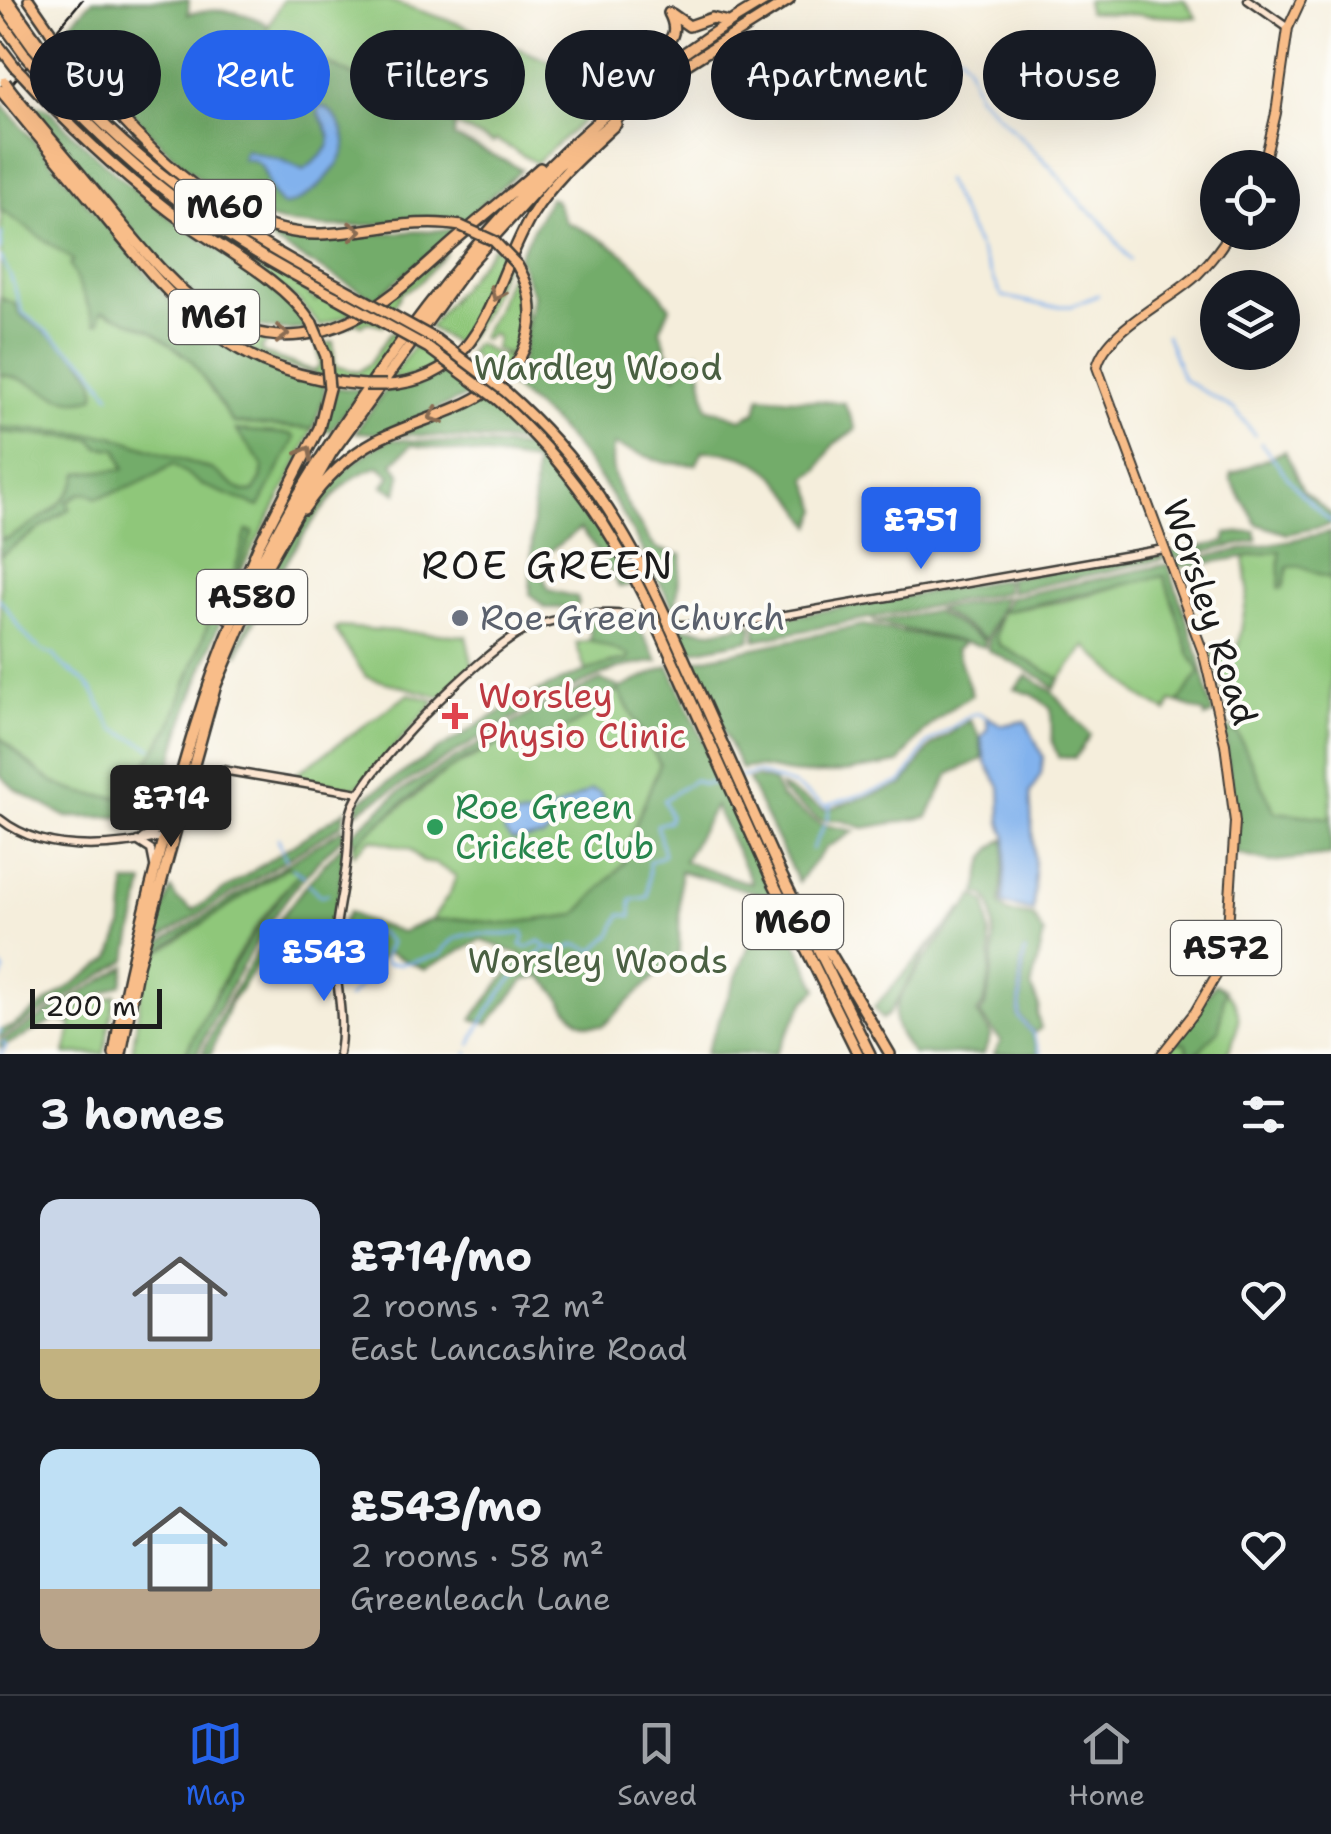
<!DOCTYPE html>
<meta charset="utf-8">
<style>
:root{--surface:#171b24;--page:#20242c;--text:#f1f3f6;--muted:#9ea1a6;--line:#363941;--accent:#2563eb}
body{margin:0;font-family:"Shantell Sans",sans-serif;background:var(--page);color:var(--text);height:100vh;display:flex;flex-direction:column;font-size:38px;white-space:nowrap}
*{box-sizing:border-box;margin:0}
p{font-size:32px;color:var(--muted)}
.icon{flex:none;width:55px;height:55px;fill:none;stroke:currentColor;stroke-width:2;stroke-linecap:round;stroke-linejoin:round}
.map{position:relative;height:1054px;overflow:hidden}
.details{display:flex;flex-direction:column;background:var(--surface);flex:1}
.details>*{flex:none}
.guide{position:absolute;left:30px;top:30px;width:1272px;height:90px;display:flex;gap:20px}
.tools{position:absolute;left:1200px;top:150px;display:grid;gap:20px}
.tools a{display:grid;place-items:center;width:100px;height:100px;border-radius:50%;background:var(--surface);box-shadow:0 10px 40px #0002;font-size:50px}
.scale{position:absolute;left:30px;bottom:25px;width:132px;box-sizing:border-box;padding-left:10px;border:5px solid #1c1c1c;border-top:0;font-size:28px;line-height:35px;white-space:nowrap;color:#1c1c1c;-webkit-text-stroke:8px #fdfcf7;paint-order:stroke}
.price{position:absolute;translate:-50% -85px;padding:0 22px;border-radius:10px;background:var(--accent);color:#fff;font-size:32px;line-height:65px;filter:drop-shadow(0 2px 5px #0008)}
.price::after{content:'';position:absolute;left:50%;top:60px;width:30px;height:22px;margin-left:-15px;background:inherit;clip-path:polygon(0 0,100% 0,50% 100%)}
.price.selected{background:#222;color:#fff}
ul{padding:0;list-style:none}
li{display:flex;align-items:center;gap:30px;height:250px;padding:0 40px}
li span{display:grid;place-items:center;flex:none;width:280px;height:200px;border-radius:20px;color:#555}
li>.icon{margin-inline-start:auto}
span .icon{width:120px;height:120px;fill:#fffc;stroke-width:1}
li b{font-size:42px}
h2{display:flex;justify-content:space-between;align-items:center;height:120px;padding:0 40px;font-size:42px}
.pill{padding:0 35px;border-radius:45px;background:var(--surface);box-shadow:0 10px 40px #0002;font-size:35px;line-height:90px}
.pill.selected{background:var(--accent);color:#fff}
.menu{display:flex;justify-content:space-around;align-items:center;height:140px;border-top:2px solid var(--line);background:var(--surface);font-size:28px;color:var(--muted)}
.menu a{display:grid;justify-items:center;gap:5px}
.menu .selected{color:var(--accent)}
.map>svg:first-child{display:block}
</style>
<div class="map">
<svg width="1331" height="1054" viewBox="0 0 1331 1054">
<rect width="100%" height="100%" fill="#fdfcf7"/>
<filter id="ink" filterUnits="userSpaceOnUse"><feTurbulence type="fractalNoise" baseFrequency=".01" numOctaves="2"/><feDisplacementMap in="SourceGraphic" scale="20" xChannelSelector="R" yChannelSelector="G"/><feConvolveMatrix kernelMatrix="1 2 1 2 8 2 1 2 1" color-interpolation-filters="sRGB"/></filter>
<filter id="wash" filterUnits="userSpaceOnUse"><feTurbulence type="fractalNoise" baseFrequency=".0048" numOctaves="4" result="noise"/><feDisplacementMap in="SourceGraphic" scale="40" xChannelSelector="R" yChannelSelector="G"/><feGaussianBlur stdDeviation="2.25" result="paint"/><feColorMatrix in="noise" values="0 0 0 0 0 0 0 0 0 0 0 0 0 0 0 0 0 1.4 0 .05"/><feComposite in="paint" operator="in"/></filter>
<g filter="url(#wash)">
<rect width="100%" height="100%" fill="#f5eedc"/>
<path fill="#8fc77a" stroke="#56724b" stroke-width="2.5" d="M283 0H387L454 22 618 90 536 163 496 140 493 143 289 45 263 37Z
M1086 0H1184L1197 18 1088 12Z
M1 102 180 312C224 349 269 370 325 385 313 449 262 526 234 586 200 659 177 739 157 817H67L15 789 0 775Z
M94 144 226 246 294 282 316 301 320 297 311 291 354 313 320 326 300 302 174 211Z
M494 246 507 258 485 312 461 348 429 327Z
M447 252 420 282 402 293 383 325 368 322 361 325 357 322 314 341 313 338 269 339 261 349 263 353 314 371 320 366 318 346 333 342 335 366 358 372 370 363 391 332 401 338 370 381 334 378 333 372H325V377L273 362 245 349 251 335C336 352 385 300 447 252Z
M513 266C529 294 529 322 518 351L504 353 494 349 497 338 491 333 484 340 480 338 495 312Z
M476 343 497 355 516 356 499 377 468 353Z
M414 346 442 363 417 375 388 381Z
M1281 551 1280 588 1283 587 1288 567 1299 566 1331 579V818L1275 813 1238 734 1210 649 1237 652 1248 590 1244 557Z
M1160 575 1164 576 1190 655 1200 672 1178 703 1171 701 1167 712 1140 696 1086 646 1060 679 1000 645 996 638 1001 612 1064 601Z
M339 627 466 636 473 667 441 697 366 677 335 630Z
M590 640 629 655V660L610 663 586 673 576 643Z
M617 689 660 764 628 843 624 863 576 915 505 924 460 919 431 921 450 893 456 876 436 864 423 862 410 849 371 839 354 854 353 844 447 771 500 744 559 733 598 708Z
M409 694 436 701 362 783 354 788 290 778Z
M287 867 300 872C250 926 217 988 185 1054H132L145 962Z
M1215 984C1247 1004 1241 1025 1227 1054H1165Z
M101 994 104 1001 115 995 104 1054H65L75 1009Z"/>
<path fill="#73ac6a" stroke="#486443" stroke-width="2.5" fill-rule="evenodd" d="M93 0H189L188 14C217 7 243 10 268 25L264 38 289 45 455 125 454 137 522 169 481 205 467 222C421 212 376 229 330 227 304 226 280 224 255 214 186 185 110 89 63 31Z
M1 102 180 312C224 349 269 370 325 385L324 398 313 429 233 423 191 360 151 330 104 311 100 313V322L96 324 70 265 73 260 0 209Z
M28 103 47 108C85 147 126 184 169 217 204 243 292 292 307 329 215 340 168 273 116 210 87 174 58 138 28 103Z
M550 197 555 200 566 222C617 244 638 261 670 307L660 330 676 376 698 352 707 407 741 419 756 412 760 396 844 403 856 429 833 445 818 470 807 478 819 510 812 526C783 480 762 450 703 451L696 465 666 463 614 445C604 480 633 512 650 541L657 549 682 555 675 612C641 547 610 481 558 428 542 411 522 397 505 382L521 362 533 295 518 257Z
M459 229 375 299 263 236 266 231 318 237Z
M0 298 16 304 20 314C42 332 107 366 94 397 59 411 37 377 0 375Z
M453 367 481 390 380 434 355 432 385 390 417 385Z
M333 387 362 390 331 431 321 430Z
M485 398 533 443 400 434Z
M0 427 112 436 213 470C228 479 235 493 253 492L261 479 263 465 236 430 290 434 295 438 259 507 202 485 173 464C148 481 125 490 96 498L88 493 79 494 67 502 70 508 0 556V539L9 538C38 520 69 506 79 473L124 469 117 449 98 447 92 439 0 432Z
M391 439 536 448 592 517 631 585 619 587 605 560 580 529 542 557 539 567 549 590 577 597 579 604 573 608H545L530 594 535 462 411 445 393 463 401 475 397 493 383 486 391 476 379 466C370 470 360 473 352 479 308 514 262 603 238 654L235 652C269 576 312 475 391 439Z
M1285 451 1303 491 1331 514V525L1287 534 1257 524 1231 481V474Z
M247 530 253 532 181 727 161 804 142 817H67L15 789 0 775V737C46 780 60 796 125 797L171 725 216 602 234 572Z
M1255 531 1257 541 1172 559 1170 552 1226 542V534Z
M1331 532V579L1299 566 1288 567 1283 588H1279L1280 551 1177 568 1174 563Z
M1160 554 1165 559 1011 592 1008 578Z
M1168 564 1198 653 1213 714 1205 718V713L1178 703 1200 672 1190 655 1164 576 1001 612 1010 597Z
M1005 579 1007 592 755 640 757 622Z
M1005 597 986 639 937 609Z
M934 611 985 641V647L872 622Z
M999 616 996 637 999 645 1060 679 1054 689 1044 679 988 650 989 640Z
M603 618 638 626 658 661 618 668 540 702 355 813 360 801C431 755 546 672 628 660L629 655 590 640V620Z
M753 623 750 640 688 652 678 627 712 631Z
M863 625 964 643 956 649 972 695C938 715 922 731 899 763 867 768 835 775 803 774 781 774 763 764 741 769L692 661Z
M669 666 818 989 806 1000 775 1054H705L760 918 757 893 680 871 679 954 603 1026C565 1028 568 997 541 977L525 980 488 1024 472 1019 522 955 481 940 425 969 388 953 377 961 341 954 343 922 349 912 366 921 402 932 427 921 460 919 505 924 576 915 624 863 628 843 660 764 618 690C601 705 583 722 562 731 540 740 510 739 487 749 437 770 395 809 355 844L351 835 399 792 541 707 601 680 621 688ZM715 806 752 883 751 884 684 861Z
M1027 675 1051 691 1090 735 1075 758 1058 757 1052 741 1051 708 1033 695 1015 689Z
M970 720 979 735 983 759 949 774 928 817 864 828 843 821 820 820 784 794 781 787 825 810 903 785 931 746Z
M1224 725 1238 734 1275 812 1331 818V855L1269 862 1237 854Z
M756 777 774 782 781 798 820 824 855 831 826 848 798 882 748 780Z
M346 810 342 824 150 945 171 889 177 899 193 910Z
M343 828 344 836C278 895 234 975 197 1054H185C218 988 253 929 300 872L287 867 153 955 156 946Z
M1006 839 1000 905 1007 912 1033 916 1044 935 1031 987 1039 1006 1037 1014 1041 1028 1034 1033 1020 1016 1025 950C1017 970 1021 995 1018 1017L1032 1034 1040 1054H994L1001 1041 980 1014C994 998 997 924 990 903 987 895 984 896 977 894 980 872 984 847 1006 839Z
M345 842 336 927H285L230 1003 211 1054H202C237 976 285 903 345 842Z
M126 883H144L127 960 0 1038V1030L11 1027 111 958 122 927Z
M974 896 986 902C990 932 997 991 977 1013L991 1034 984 1054H913C905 1044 897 1033 895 1020 891 990 958 923 974 896Z
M963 908 926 952 889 1014 882 1019 874 1007Z
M126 966 122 984 80 1005 75 1010 70 1023 56 1020 0 1048V1042Z
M1215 984 1225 990 1219 1030 1196 1054H1189L1185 1043 1175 1042Z"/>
<path fill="#82b2ed" stroke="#4f6784" stroke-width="2.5" d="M320 106C335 109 349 135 344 151 338 171 303 206 282 205 277 199 270 192 268 184 264 169 261 158 242 159L245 150 282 160 304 170C330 149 339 144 318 114Z
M986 716 1002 725 1026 721 1043 757 1041 774 1030 793 1035 873 1033 911 1003 904 1007 838 1001 823 1000 787 986 763 981 738 988 729Z
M591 790 600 792 605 801 599 805 574 809 544 837 512 841 504 832 506 822 513 817 542 815Z"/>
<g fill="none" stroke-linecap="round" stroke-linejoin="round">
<path stroke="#82b2ed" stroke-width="2.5" d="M959 53 968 66 978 95 1051 167 1084 207 1098 217 1130 260
M945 180 1002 296 1047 306H1072L1098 295
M0 250 2 233
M0 257 10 275 23 313 89 365 110 395
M1166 335 1183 379 1235 410 1255 435
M1261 443 1299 492 1331 522
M0 599C15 618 28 649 54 655 62 667 73 673 84 681 98 693 103 715 114 729L152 748
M729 780 757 773 795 786 825 806 902 782 928 743 971 715 979 713 987 718
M827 820 830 807
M278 838 286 860
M812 849 825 824
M293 869 304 876
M309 884 320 896 328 894
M348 926 366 939 379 932 390 942 384 956 385 963C403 966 422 959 440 955 459 920 493 942 523 932L524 939 521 945 527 948 540 941 547 948 564 951C581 939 579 948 594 950L611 935 621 914 631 916V900L648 897 649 862 664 855 657 825 669 821 670 816 664 800 694 780 703 784 722 782
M1025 952C1019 972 1022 995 1019 1017L1033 1034 1041 1054
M0 966 5 971 0 981
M348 998 376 970
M0 1030V1033
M471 1045C485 1010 514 971 545 949
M1 1054 6 1047 3 1042
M467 1054 468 1052"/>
</g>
</g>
<g filter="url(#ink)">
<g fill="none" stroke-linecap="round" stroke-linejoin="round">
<defs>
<path id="secondary" d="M1248 0 1288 28
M677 625H728L1164 549
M186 799 222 770 359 793
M0 819C45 855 114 848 167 836
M143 838 159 830 164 822
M137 841 151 850 154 865
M339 1054C345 1017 337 992 335 956 333 924 344 889 347 858 349 842 347 827 351 812 362 770 482 652 522 632 553 616 616 607 648 620"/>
<path id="primary" d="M1263 168 1276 113 1288 28 1301 0
M1162 1054 1195 1012 1221 967 1228 929 1235 822 1225 744 1204 655 1097 367C1106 329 1168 302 1196 276 1209 263 1221 248 1231 232"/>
<path id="highway" d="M8 0 38 42
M29 0 49 29
M0 1 33 47
M672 14 689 26 712 18 728 22
M0 20 26 56
M54 37C114 114 209 232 316 234 364 234 413 217 461 226
M0 47 16 68
M43 49 67 78
M39 54C125 158 222 226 341 287
M32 63C126 170 209 232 336 297
M22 74C67 124 115 169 168 210 213 245 281 276 312 323
M10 89C42 129 75 167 107 206 171 284 238 373 351 320 390 302 421 270 453 242 482 217 512 193 540 168
M629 91C633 80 637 68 646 60 663 44 683 40 669 13
M5 96C37 136 71 175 103 215 181 311 232 375 365 385
M386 385C487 380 491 283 532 215 554 179 586 152 616 124
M506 392C581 459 624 525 666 617
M498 400C569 464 612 529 653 615
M304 509C323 481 347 456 377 440 431 412 514 404 529 333 534 308 530 286 517 265
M228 618 259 545 319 428 329 388
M657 625 770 876 858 1054
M670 627 780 872 870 1054
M806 912 890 1054
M114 1054C125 984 143 916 161 847 182 769 203 691 235 617 273 530 322 452 377 375 488 218 598 99 766 0
M121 1054 138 966 216 685 266 568 332 452 470 263 558 166 670 75 789 0"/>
</defs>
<use href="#secondary" stroke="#3d3c39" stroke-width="11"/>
<use href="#primary" stroke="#3d3c39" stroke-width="12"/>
<use href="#highway" stroke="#3d3c39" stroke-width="14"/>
<use href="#secondary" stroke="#fce5d0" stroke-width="6"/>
<use href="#primary" stroke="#f8bd89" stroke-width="8"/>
<use href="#highway" stroke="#f8bd89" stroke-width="9"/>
<path stroke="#1c1c1c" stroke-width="2.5" d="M0 98 82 0"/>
<defs>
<path id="highway-bridge" d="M49 29 54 37
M38 42 43 49
M33 47 39 54
M26 56 32 63
M16 68 22 74
M5 82 10 89
M0 90 5 96
M461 226 494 241 517 265
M341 287 437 340 506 392
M336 297 427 347 498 400
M312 323 326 356 329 388
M365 385H386
M653 615 657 625
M666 617 670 627"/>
</defs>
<use href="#highway-bridge" stroke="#3d3c39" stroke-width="14" stroke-linecap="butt"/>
<use href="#highway-bridge" stroke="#f8bd89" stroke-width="9"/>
</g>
<defs><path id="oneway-chevron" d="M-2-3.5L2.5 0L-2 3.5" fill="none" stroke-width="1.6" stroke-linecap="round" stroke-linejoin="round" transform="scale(2.5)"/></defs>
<g stroke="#8a6c52">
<use href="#oneway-chevron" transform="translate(355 231) rotate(-5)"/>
<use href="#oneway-chevron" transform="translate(497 294) rotate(112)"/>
<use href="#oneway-chevron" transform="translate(282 334) rotate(1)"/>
<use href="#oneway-chevron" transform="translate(435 416) rotate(158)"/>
<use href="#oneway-chevron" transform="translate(306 453) rotate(-62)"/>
</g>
</g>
<circle fill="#6b7280" stroke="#fdfcf7" stroke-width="4" cx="460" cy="618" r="10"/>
<path fill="#e0444e" stroke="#fdfcf7" stroke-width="4" d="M450 701h10v10h10v10h-10v10h-10v-10h-10v-10h10z"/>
<circle fill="#2e9e5b" stroke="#fdfcf7" stroke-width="4" cx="435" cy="827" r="10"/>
<g text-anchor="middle" stroke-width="8" stroke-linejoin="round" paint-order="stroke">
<g fill="#fdfcf7" stroke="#605f5e" stroke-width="2.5">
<rect x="175" y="180" width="100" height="54" rx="8"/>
<rect x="169" y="290" width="90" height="54" rx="8"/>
<rect x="197" y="570" width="110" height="54" rx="8"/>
<rect x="743" y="895" width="100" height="54" rx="8"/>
<rect x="1171" y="921" width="110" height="54" rx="8"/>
</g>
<g font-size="32" font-weight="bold" fill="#1c1c1c">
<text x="225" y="218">M60</text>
<text x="214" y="328">M61</text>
<text x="252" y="608">A580</text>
<text x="793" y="933">M60</text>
<text x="1226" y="959">A572</text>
</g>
<g font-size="35" fill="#4a6042" stroke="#fdfcf7">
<text x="598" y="380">Wardley Wood</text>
<text x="598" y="973">Worsley Woods</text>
</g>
<g font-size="35" fill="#1c1c1c" stroke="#fdfcf7">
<text transform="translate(1210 612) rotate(72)" y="12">Worsley Road</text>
</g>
<g font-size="35" fill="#5b616d" stroke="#fdfcf7" text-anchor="start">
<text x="480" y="630">Roe Green Church</text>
</g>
<g font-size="35" fill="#be3a42" stroke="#fdfcf7" text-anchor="start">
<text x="478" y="708">Worsley<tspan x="478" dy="40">Physio Clinic</tspan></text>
</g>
<g font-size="35" fill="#27864d" stroke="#fdfcf7" text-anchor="start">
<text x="455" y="819">Roe Green<tspan x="455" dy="40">Cricket Club</tspan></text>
</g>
<g font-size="40" letter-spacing="2.5" fill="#1c1c1c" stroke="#fdfcf7">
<text x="548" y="579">ROE GREEN</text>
</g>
</g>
</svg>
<div class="tools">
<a><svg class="icon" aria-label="locate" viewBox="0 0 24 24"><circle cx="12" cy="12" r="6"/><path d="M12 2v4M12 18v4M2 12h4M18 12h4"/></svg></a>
<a><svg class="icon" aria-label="layers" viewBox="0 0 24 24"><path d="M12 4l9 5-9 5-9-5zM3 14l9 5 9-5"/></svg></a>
</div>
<div class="scale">200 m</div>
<b class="price" style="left:921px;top:572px">£751</b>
<b class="price selected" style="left:171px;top:850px">£714</b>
<b class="price" style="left:324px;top:1004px">£543</b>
<div class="guide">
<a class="pill">Buy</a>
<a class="pill selected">Rent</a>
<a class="pill">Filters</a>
<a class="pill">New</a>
<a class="pill">Apartment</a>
<a class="pill">House</a>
</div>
</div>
<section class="details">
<h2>3 homes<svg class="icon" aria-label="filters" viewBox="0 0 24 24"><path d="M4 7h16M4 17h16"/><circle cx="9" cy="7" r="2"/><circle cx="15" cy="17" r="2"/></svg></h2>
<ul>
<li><span style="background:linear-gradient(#c9d6e8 75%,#c2b280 0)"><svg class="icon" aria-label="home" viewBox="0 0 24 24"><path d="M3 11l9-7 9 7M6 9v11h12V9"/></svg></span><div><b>£714/mo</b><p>2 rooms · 72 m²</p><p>East Lancashire Road</p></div><svg class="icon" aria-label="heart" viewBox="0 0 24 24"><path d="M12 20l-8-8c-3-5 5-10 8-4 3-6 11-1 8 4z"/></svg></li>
<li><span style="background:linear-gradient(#bfe0f5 70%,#b9a48a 0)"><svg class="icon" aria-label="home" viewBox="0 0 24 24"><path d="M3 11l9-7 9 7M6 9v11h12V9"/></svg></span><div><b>£543/mo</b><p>2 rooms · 58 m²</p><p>Greenleach Lane</p></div><svg class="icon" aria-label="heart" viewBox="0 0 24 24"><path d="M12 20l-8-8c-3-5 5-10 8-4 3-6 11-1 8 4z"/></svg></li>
</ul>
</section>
<nav class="menu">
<a class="selected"><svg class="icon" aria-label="map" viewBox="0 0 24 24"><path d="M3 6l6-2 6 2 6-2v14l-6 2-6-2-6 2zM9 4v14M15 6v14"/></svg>Map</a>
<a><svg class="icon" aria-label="saved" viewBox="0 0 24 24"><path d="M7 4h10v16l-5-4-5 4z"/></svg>Saved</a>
<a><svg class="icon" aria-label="home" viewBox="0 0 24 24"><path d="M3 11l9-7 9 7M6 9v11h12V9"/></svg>Home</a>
</nav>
